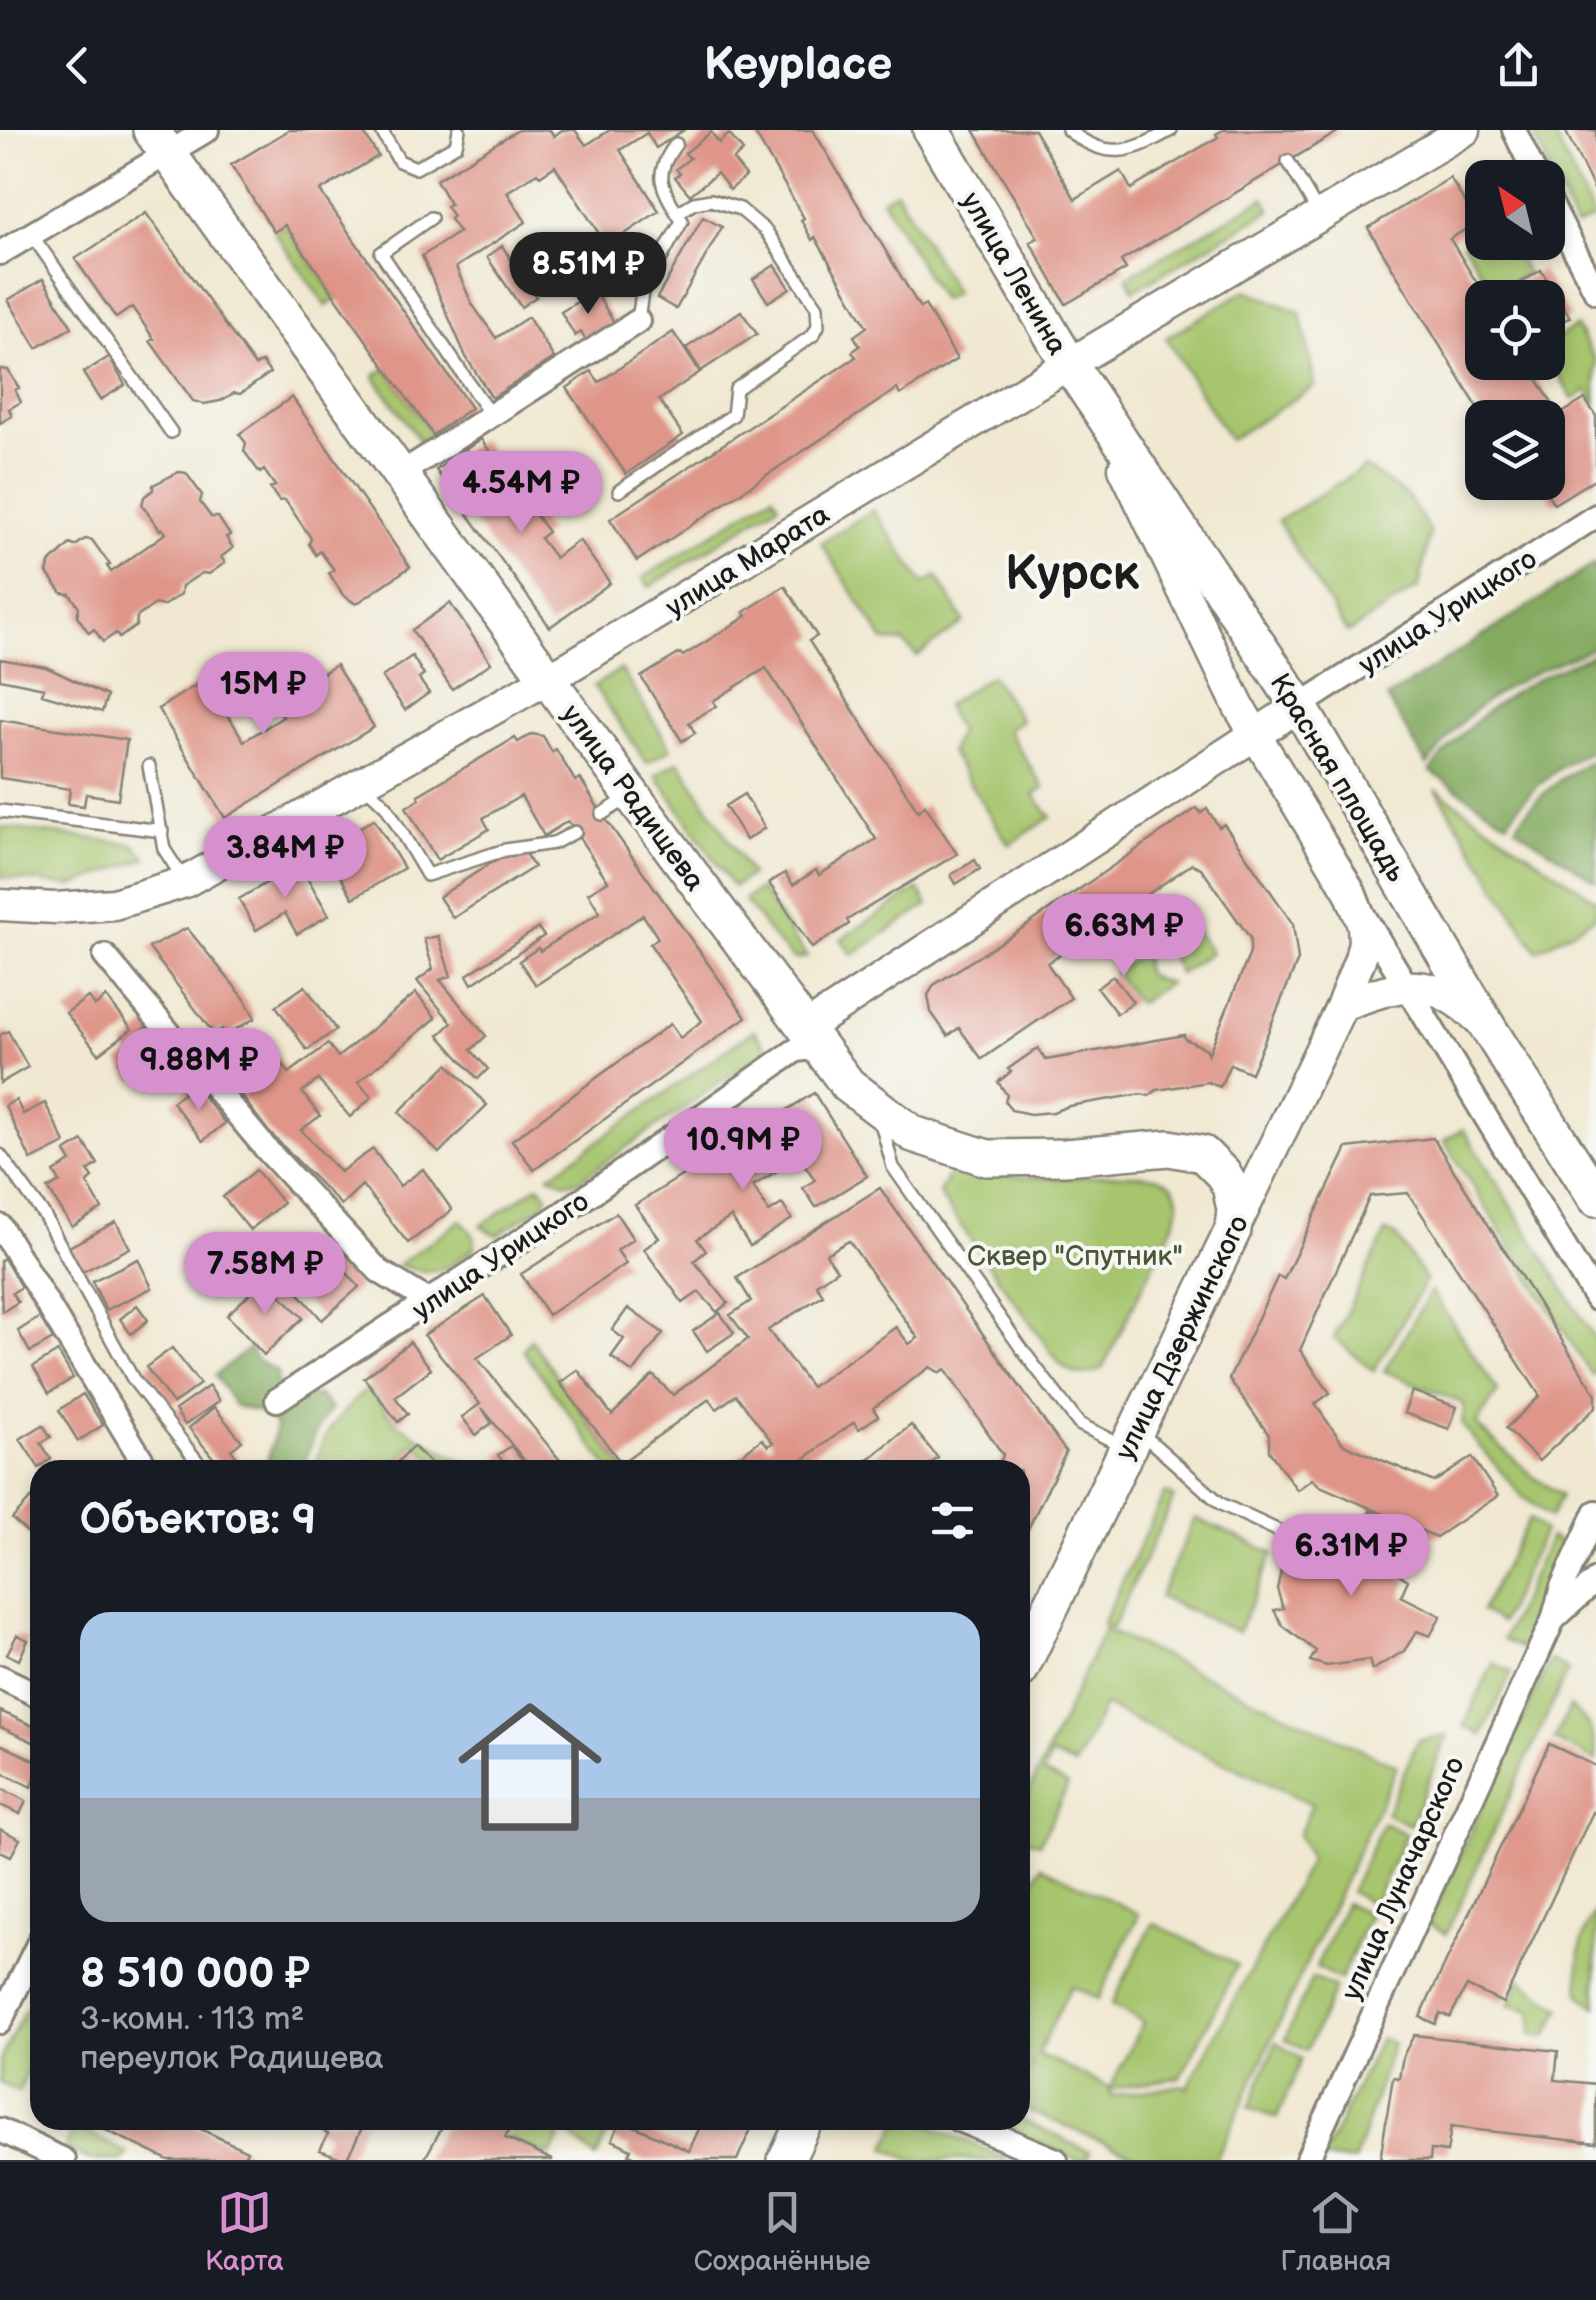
<!DOCTYPE html>
<html lang="ru">
<meta charset="utf-8">
<style>
:root{--surface:#171b24;--page:#242831;--text:#f1f3f6;--muted:#9ea1a6;--line:#363941;--accent:#d690ce}
body{margin:0;font-family:"Balsamiq Sans",sans-serif;background:var(--page);color:var(--text);height:100vh;display:flex;flex-direction:column;font-size:38px;white-space:nowrap}
*{box-sizing:border-box;margin:0}
p{font-size:32px;color:var(--muted)}
.icon{flex:none;width:55px;height:55px;fill:none;stroke:currentColor;stroke-width:2;stroke-linecap:round;stroke-linejoin:round}
.map{position:relative;flex:1;overflow:hidden}
.side{position:absolute;left:30px;top:1330px;width:1000px;height:670px;display:flex;flex-direction:column;background:var(--surface);border-radius:30px;box-shadow:0 5px 15px #0003}
.side>*{flex:none}
.needle{width:65px;rotate:325deg}
.controls{position:absolute;left:1465px;top:30px;display:grid;gap:20px}
.controls a{display:grid;place-items:center;width:100px;height:100px;border-radius:20px;background:var(--surface);box-shadow:0 5px 15px #0003;font-size:50px}
.price{position:absolute;translate:-50% -85px;padding:0 22px;border-radius:35px;background:var(--accent);color:#111;font-size:32px;line-height:65px;filter:drop-shadow(0 2px 5px #0008)}
.price::after{content:'';position:absolute;left:50%;top:60px;width:30px;height:22px;margin-left:-15px;background:inherit;clip-path:polygon(0 0,100% 0,50% 100%)}
.price.on{background:#222;color:#fff}
ul{padding:0;list-style:none}
li{display:grid;align-content:center;gap:20px;height:530px;padding:0 50px}
li span{display:grid;place-items:center;height:310px;border-radius:30px;color:#555}
li>.icon{margin-inline-start:auto}
span .icon{width:180px;height:180px;fill:#fffc;stroke-width:1}
li b{font-size:42px}
h2{display:flex;justify-content:space-between;align-items:center;height:120px;padding:0 50px;font-size:42px}
header{display:flex;justify-content:space-between;align-items:center;height:130px;padding:0 50px;background:var(--surface);font-size:45px;font-weight:800}
.dock{display:flex;justify-content:space-around;align-items:center;height:140px;border-top:2px solid var(--line);background:var(--surface);font-size:28px;color:var(--muted)}
.dock a{display:grid;justify-items:center;gap:5px}
.dock .on{color:var(--accent)}
.map>svg:first-child{display:block}
</style>
<header><svg class="icon" aria-label="back" viewBox="0 0 24 24"><path d="M15 5l-7 7 7 7"/></svg>Keyplace<svg class="icon" aria-label="share" viewBox="0 0 24 24"><path d="M12 15V3M7 8l5-5 5 5M5 13v7h14v-7"/></svg></header>
<div class="map">
<svg width="1596" height="2030" viewBox="0 0 1596 2030">
<rect width="100%" height="100%" fill="#f6f6f2"/>
<filter id="ink" filterUnits="userSpaceOnUse"><feTurbulence type="fractalNoise" baseFrequency=".01" numOctaves="2"/><feDisplacementMap in="SourceGraphic" scale="20" xChannelSelector="R" yChannelSelector="G"/><feConvolveMatrix kernelMatrix="1 2 1 2 8 2 1 2 1" color-interpolation-filters="sRGB"/></filter>
<filter id="wash" filterUnits="userSpaceOnUse"><feTurbulence type="fractalNoise" baseFrequency=".0048" numOctaves="4" result="noise"/><feDisplacementMap in="SourceGraphic" scale="40" xChannelSelector="R" yChannelSelector="G"/><feGaussianBlur stdDeviation="2.25" result="paint"/><feColorMatrix in="noise" values="0 0 0 0 0 0 0 0 0 0 0 0 0 0 0 0 0 1.4 0 .05"/><feComposite in="paint" operator="in"/></filter>
<g filter="url(#wash)">
<rect width="100%" height="100%" fill="#f0e8d1"/>
<path fill="#a6c56d" stroke="#617044" stroke-width="2.5" d="M1552 0 1594 88 1575 97 1532 1Z
M896 61 955 162 941 170 882 69Z
M1264 68 1271 80 1134 160 1127 147Z
M285 95 337 169 326 176 274 102Z
M1482 101V112L1509 113 1527 143 1494 163 1463 113Z
M1246 160 1301 183 1315 256 1229 310 1166 208Z
M1576 197 1596 230V274L1587 260 1573 270 1548 227V214Z
M386 238 433 305 421 313 374 246Z
M1365 337 1409 368 1430 402 1419 457 1347 503 1278 391Z
M773 365 779 374 649 457 643 448Z
M873 380 924 454 937 446 964 492 917 526 903 512 884 511 821 413Z
M621 539 671 619 647 633 594 556Z
M991 545 1021 590 1007 600 1044 658 1034 665 1051 687 1009 715 950 622 958 601 945 576Z
M679 631 751 745 733 757 656 645Z
M1436 659 1596 770V786L1537 821Z
M0 697 133 714 147 728 72 756 0 747Z
M760 759 807 827 794 829 777 813 744 770Z
M918 759 928 775 852 825 841 809Z
M1189 792 1211 822 1179 844 1169 821 1150 817Z
M1146 820 1144 839 1148 846 1168 853 1138 874 1114 842Z
M754 900 768 919 578 1051 566 1052 549 1046Z
M1463 999 1596 1210V1243L1592 1246 1444 1011Z
M955 1039C991 1044 1027 1049 1063 1048 1089 1048 1142 1039 1164 1050 1180 1057 1181 1075 1175 1090L1103 1238C1087 1248 1074 1247 1060 1234L941 1068 939 1063 950 1042Z
M539 1055 547 1065 546 1073 497 1105 480 1096Z
M461 1090 474 1106 475 1118C443 1140 438 1149 398 1135Z
M1386 1102 1396 1106 1426 1150 1374 1241 1334 1208Z
M1431 1161 1498 1261 1476 1295 1536 1349 1561 1365 1550 1388 1523 1367 1468 1303 1462 1293 1464 1280 1462 1273 1384 1241Z
M531 1209 593 1299 626 1340H610L523 1220Z
M367 1258 396 1293 470 1336 465 1340H444L414 1312 389 1340H315C319 1303 342 1284 367 1258Z
M1165 1363 1174 1368 1112 1498 1102 1494Z
M1195 1388 1273 1423 1238 1502 1159 1467Z
M1529 1389 1544 1401 1501 1493 1481 1481Z
M1550 1407 1569 1418 1522 1519 1503 1510Z
M1104 1499 1397 1636 1216 2030H1146L1020 1977V1937L1029 1941 1032 1934 1020 1927V1778L1041 1736 1139 1784 1098 1869 1071 1856 1038 1924 1110 1958 1143 1892 1111 1875 1153 1793 1237 1835 1181 1947 1110 1959 1111 1966 1182 1955 1187 1958 1310 1730 1298 1705 1312 1674 1104 1576 1075 1636 1051 1625 1043 1643 1068 1655 1040 1713 1020 1707V1682Z
M1550 1530 1568 1540 1446 1804 1428 1794Z
M1493 1533 1512 1542 1482 1605 1464 1596Z
M1570 1577C1590 1592 1596 1606 1596 1631L1554 1610Z
M1447 1606 1410 1695 1386 1684 1418 1610Z
M1383 1693 1406 1704 1373 1774 1350 1762Z
M1345 1773 1369 1784 1340 1850 1316 1837Z
M1596 1781V1877L1580 1864C1577 1835 1578 1805 1596 1781Z
M1312 1848 1335 1858 1306 1921 1285 1909Z
M1520 1849 1561 1879 1546 1907 1532 1905V1881L1509 1875Z
M25 1880 40 1886V1917L18 1962 0 1953V1930Z
M1380 1908 1393 1914 1355 2030H1322Z
M1276 1912 1302 1929 1277 1988 1249 1978Z
M1020 1989 1090 2022 1087 2030H1077L993 1991Z
M518 1990H541L560 2008 551 2026 509 2008Z
M552 1990H614L596 2028Z
M899 1990H919L1009 2030H911L886 2018Z
M74 1996 127 2023 124 2030H89L65 2019Z"/>
<path fill="#84aa60" stroke="#50633e" stroke-width="2.5" d="M1596 433V517C1551 535 1503 553 1467 587 1452 601 1440 619 1427 635L1387 568Z
M1596 523V619C1559 634 1529 659 1507 692L1430 641C1482 575 1519 554 1596 523Z
M1596 629V751L1515 697C1535 668 1564 644 1596 629Z
M250 1218 256 1229 277 1242 278 1261 319 1266 331 1278 318 1297 301 1340H265L276 1297 267 1284 235 1276 215 1245Z"/>
<g id="blocks">
<path fill="#df9589" fill-rule="evenodd" d="M289 0H362L378 26 320 61 471 278 433 305 285 95 274 102 231 35Z
M518 0H550L554 6 562 0H575L586 15 610 0H684L656 18 647 3 620 20 659 81 607 116 555 36 540 46 537 43 507 62 526 92 456 137 472 174 496 208 528 187 554 228 492 268 466 227 422 126 459 102 450 89 453 86 446 76 450 74 436 50Z
M753 0H813L920 178 925 175 957 229 900 265 897 259 637 431 610 389 856 227 852 222 860 216 854 206 867 197 815 107 812 110 801 90 804 88Z
M974 0H1034L1075 69 1121 41 1131 59 1218 7 1216 4 1223 0H1341L1121 131 1126 139 1066 174 1030 112 1038 108Z
M1565 0H1596V63Z
M711 2 719 13 729 4 743 21 733 30 746 46 730 60 717 43 690 65 675 47 680 43 676 39 690 28 685 23Z
M1450 48 1477 92 1450 109 1486 168H1482V232H1527L1559 285 1585 269 1596 286V348L1554 374 1541 354 1530 361 1524 352H1548V288H1484L1368 98Z
M146 83 255 236 262 232 270 243 240 264 234 263 220 271 204 274 193 271 150 211 154 209 132 177 116 188 75 129Z
M703 87 722 97 676 179 657 168Z
M502 116 536 167 521 177 487 127Z
M775 135 790 158 768 172 753 149Z
M1541 140 1570 187 1548 200V168H1496Z
M43 149 72 197 37 218 8 170Z
M595 161 615 194 586 211 581 202 575 206 561 182Z
M741 181 757 204 701 241 686 218Z
M673 202 700 242 659 270 683 305 626 344 567 258 591 241 599 252Z
M109 227 125 255 100 270 83 243Z
M0 239 8 240 19 258 15 260 21 272 9 279 12 286 0 293Z
M292 267 410 437 356 474 343 465 329 443 334 440 320 421 316 425 309 414 311 408 285 370 279 371 270 358 275 356 264 340 260 343 244 321 246 313 239 304Z
M481 309 548 402 540 408 555 428 579 410 610 453 550 497 436 340Z
M179 342 186 343 202 365 200 372 211 387H218L230 405 226 407 233 418 221 427 225 433 209 444 202 443 182 456 181 464 163 476 155 474 137 487 136 496 119 508 116 503 103 512 94 499 89 503 77 486 79 477 70 464 62 463 47 443 49 434 70 414 75 416 85 409 92 410 110 435 107 436 111 442 166 403 162 398 160 400 142 375 144 367 153 360V355Z
M785 456 817 506 809 511 859 589 918 681 925 675 957 724 847 790 849 794 812 818 769 753 785 743 793 755 816 740 819 745 876 709 766 538 713 571 716 576 689 593 695 603 682 611 641 547 680 523 683 526 747 486 744 482Z
M450 473 491 533 452 559 412 500Z
M412 526 424 545 419 549 429 563 405 580 382 547Z
M0 529 46 537 107 566 102 582 42 564 44 558 0 549Z
M336 535 374 597 225 688 158 579 212 545 232 578 226 582 244 611 283 587 275 573Z
M0 590 127 610 118 669 86 664 84 676 68 674 70 659 0 648Z
M532 604 543 606 552 622 556 619 575 651 580 648 602 684 746 887 534 1040 512 1010 670 894 680 908 702 891 650 814 658 808 643 785 536 855 519 831 538 818 540 821 600 782 588 763 608 751 568 691 544 706 521 666 483 688 489 699 437 730 406 677 420 669 418 665 515 608 518 612Z
M744 664 765 698 746 710 725 676Z
M1197 678 1201 683 1207 679 1219 697 1224 694 1293 794 1298 830 1251 943 1230 934 1220 957 1208 952 1157 960 1149 966 1141 964 1069 976 1053 982 1030 984 1011 980 1005 971 1007 965 998 952 1011 942 1008 939 1038 918 1046 930 1184 905 1185 909 1207 919 1208 925 1250 823V808L1201 738 1192 734 1047 833 1071 868 982 929 959 898 948 906 931 882 928 865 934 855 1023 798Z
M374 689 404 738 353 768 324 719Z
M522 719 534 737 453 788 439 767 500 727Z
M975 730 980 739 956 754 951 745Z
M299 734 329 785 297 804 285 783 256 800 239 769Z
M187 798 244 868 255 888 226 905 222 899 214 904 149 818Z
M538 798 544 806 472 854 467 845Z
M438 806 451 846 440 850 486 906 471 920 488 939 478 949 439 905 452 893 417 851 433 839 424 809Z
M1113 846 1133 872 1117 884 1097 858Z
M305 856 336 900 307 920 276 876Z
M416 863 436 888 358 952 372 967 350 987 318 950 302 962 320 986 301 1000 340 1042 373 1019 400 1056 423 1039 452 1080 408 1113 362 1055 341 1075 268 1001 241 965 266 947 257 933 274 921 289 943 328 914 338 927Z
M88 867 95 876 106 867 132 899 99 924 66 883Z
M153 891 163 905 152 913 163 929 133 951 119 932 130 925 124 916Z
M8 901 28 937 0 953V905Z
M448 934 487 975 439 1023 399 982Z
M194 955 225 993 203 1011 172 972Z
M814 963 867 1046 816 1077 803 1058 815 1050 786 1007 773 1015 786 1035 753 1056 769 1082 782 1074 792 1089 750 1116 731 1087 697 1109 706 1121 694 1131 728 1173 717 1182 699 1162 683 1173 644 1119 659 1108 635 1075Z
M16 970 23 984 45 973 65 1013 31 1030 5 976Z
M1433 1008 1596 1264V1277L1539 1331 1506 1298 1540 1266 1408 1063 1370 1066 1300 1220 1330 1263 1315 1274 1343 1314 1434 1352 1472 1327 1498 1366 1436 1407 1320 1356 1312 1349 1297 1360 1269 1321V1305L1229 1249 1278 1146 1284 1149 1347 1018Z
M83 1011 98 1034 88 1041 93 1048 87 1053 102 1079 72 1097 48 1059 60 1052 54 1042 71 1032 65 1022Z
M256 1040 283 1073 250 1100 223 1067Z
M880 1058 1066 1322 1020 1415V1340H997L1003 1325 945 1239 940 1243 930 1237 873 1278 878 1286 859 1299 854 1292 789 1340H721L762 1309 768 1316 773 1313 736 1265 717 1279 709 1269 621 1333 560 1253 578 1240 612 1285 653 1245 673 1265 748 1209 730 1185 751 1171 737 1148ZM849 1111 918 1208 909 1214 896 1197 811 1257 768 1200 823 1165 816 1154 837 1140 826 1124Z
M616 1083 633 1109 617 1120 626 1134 548 1185 521 1144Z
M116 1092 130 1118 82 1142 69 1117Z
M325 1118 359 1157 322 1190 287 1150Z
M4 1128 21 1157 12 1163 18 1172 2 1182 0 1131Z
M138 1129 152 1158 106 1180 92 1151Z
M265 1149 303 1188 264 1225 227 1185Z
M485 1166 511 1205 477 1228 568 1340H532L482 1278 492 1293 476 1305 462 1287 480 1274 424 1205Z
M137 1175 148 1190 131 1204 120 1189Z
M628 1178 663 1203 633 1243 611 1227 624 1209 612 1200Z
M720 1183 734 1203 707 1221 693 1201Z
M40 1187 53 1209 30 1222 18 1201Z
M410 1212 431 1239 395 1267 408 1284 398 1292 364 1248Z
M172 1218 200 1254 173 1274 146 1237Z
M58 1222 73 1248 49 1263 33 1237Z
M209 1256 219 1271 185 1295 175 1280Z
M1412 1261 1457 1277 1449 1299 1404 1283Z
M83 1264 103 1295 78 1311 59 1280Z
M214 1277 242 1311 231 1320 239 1330 228 1340H223L189 1298Z
M43 1295 51 1307 41 1313 51 1329 39 1338 20 1309Z
M911 1295 938 1328 923 1340H871L865 1332Z
M413 1316 438 1340H390Z
M511 1316 524 1333 515 1340H509L498 1325Z
M40 1359V1398L32 1407 12 1389Z
M1370 1381 1395 1393 1384 1415 1400 1423 1392 1440 1408 1450 1401 1466 1441 1486 1430 1506 1417 1501 1404 1521 1372 1540 1369 1530 1327 1536 1310 1531 1316 1521 1283 1496 1274 1480 1283 1478 1277 1459 1283 1432 1293 1419 1302 1426 1314 1416 1336 1409H1355Z
M17 1505 28 1510 19 1530 7 1524Z
M0 1581 40 1599V1615L0 1597Z
M0 1614 40 1633 32 1657 0 1642Z
M1549 1614 1596 1636V1684L1593 1682 1503 1873 1467 1856 1450 1887 1440 1883 1435 1894 1420 1887Z
M0 1658 26 1671 20 1684 0 1675Z
M0 1699 20 1709 11 1726 0 1721Z
M1414 1905 1558 1921 1555 1950 1596 1954V2013L1451 1997 1447 2022 1431 2020 1430 2030H1380L1393 1947 1399 1948 1403 1926Z
M85 1990H182L247 2021 244 2026 252 2030H168Z
M317 1990H366L346 2030 320 2020 328 2004 314 1996Z
M446 1990H470L477 1994 479 1990H514L505 2008 553 2030H424Z
M621 1990 689 2021 703 1990H755L737 2030H642L629 2024 631 2019 612 2010Z"/>
</g>
</g>
<g filter="url(#ink)">
<use href="#blocks" fill-opacity="0" stroke="#868276" stroke-width="2.5"/>
<g fill="none" stroke-linecap="round" stroke-linejoin="round">
<defs>
<path id="lane" d="M381 0 399 31 416 38 456 15 459 0
M1068 0C1107 31 1131 23 1171 0
M676 14C655 42 659 53 677 83
M1288 31 1319 84
M431 88 381 123 491 286
M31 104 171 302
M619 361 733 285 736 259 813 205 818 196 817 177 766 101 740 79 711 70 694 73 677 83 682 91 642 162 638 191
M149 636 164 719 184 750
M363 654 386 676 427 745 505 720 554 713 575 702
M0 681 162 701
M602 684 628 668
M881 993 893 1037 1024 1222 1079 1294 1123 1316
M0 1025 44 1085 133 1249 204 1340
M1140 1302 1221 1374 1283 1403"/>
<path id="street" d="M1514 0 1537 48
M1548 68 1596 162
M0 123 207 0
M400 344 638 191
M1299 576 1596 386
M1364 786 1596 1169
M105 826 267 1020 379 1141 430 1172
M0 1096 148 1340
M277 1270 563 1083 796 920 822 917
M1553 1490 1596 1450
M0 1547 40 1566
M0 1892 40 1810
M959 1990 1056 2030
M0 2000 64 2030
M1307 2030 1553 1490 1562 1457 1596 1382"/>
<path id="secondary" d="M1124 338 1239 577 1350 762 1363 795 1364 812 1360 829 1342 875 1234 1099
M0 775 55 778 114 774 185 752 572 535 1069 234 1465 0
M1342 875C1405 853 1427 843 1481 891
M807 897 1299 576"/>
<path id="primary" d="M151 0 626 657 848 955 913 1004 987 1028 1065 1027 1169 1018 1203 1024 1223 1044 1230 1056 1235 1079 1233 1100 1020 1540
M931 0 1069 234 1299 576 1487 896 1596 1068
M786 2030 805 1990"/>
</defs>
<use href="#lane" stroke="#868276" stroke-width="16"/>
<use href="#street" stroke="#868276" stroke-width="28"/>
<use href="#secondary" stroke="#868276" stroke-width="35"/>
<use href="#primary" stroke="#868276" stroke-width="40"/>
<use href="#lane" stroke="#fff" stroke-width="11"/>
<use href="#street" stroke="#fff" stroke-width="22"/>
<use href="#secondary" stroke="#fff" stroke-width="30"/>
<use href="#primary" stroke="#fff" stroke-width="35"/>
</g>
</g>
<g text-anchor="middle" stroke-width="8" stroke-linejoin="round" paint-order="stroke">
<g font-size="28" fill="#1c1c1c" stroke="#f6f6f2">
<text transform="translate(1015 143) rotate(60)" y="10">улица Ленина</text>
<text transform="translate(747 430) rotate(-32)" y="10">улица Марата</text>
<text transform="translate(1447 481) rotate(-33)" y="10">улица Урицкого</text>
<text transform="translate(1339 647) rotate(59)" y="10">Красная площадь</text>
<text transform="translate(634 667) rotate(54)" y="10">улица Радищева</text>
<text transform="translate(500 1125) rotate(-34)" y="10">улица Урицкого</text>
<text transform="translate(1181 1207) rotate(-64)" y="10">улица Дзержинского</text>
<text transform="translate(1402 1748) rotate(-66)" y="10">улица Луначарского</text>
</g>
<g font-size="28" fill="#4c5738" stroke="#f6f6f2">
<text x="1075" y="1135">Сквер "Спутник"</text>
</g>
<g font-size="48" font-weight="bold" fill="#1c1c1c" stroke="#f6f6f2">
<text x="1072" y="459">Курск</text>
</g>
</g>
</svg>
<div class="controls">
<a><svg class="needle" viewBox="-14 -14 28 28"><path d="M0-13l5 13h-10z" fill="#e53935"/><path d="M0 13l5-13h-10z" fill="#9ea1a6"/></svg></a>
<a><svg class="icon" aria-label="locate" viewBox="0 0 24 24"><circle cx="12" cy="12" r="6"/><path d="M12 2v4M12 18v4M2 12h4M18 12h4"/></svg></a>
<a><svg class="icon" aria-label="layers" viewBox="0 0 24 24"><path d="M12 4l9 5-9 5-9-5zM3 14l9 5 9-5"/></svg></a>
</div>
<b class="price on" style="left:588px;top:187px">8.51M ₽</b>
<b class="price" style="left:521px;top:406px">4.54M ₽</b>
<b class="price" style="left:263px;top:607px">15M ₽</b>
<b class="price" style="left:285px;top:771px">3.84M ₽</b>
<b class="price" style="left:1124px;top:849px">6.63M ₽</b>
<b class="price" style="left:199px;top:983px">9.88M ₽</b>
<b class="price" style="left:743px;top:1063px">10.9M ₽</b>
<b class="price" style="left:265px;top:1187px">7.58M ₽</b>
<b class="price" style="left:1351px;top:1469px">6.31M ₽</b>
<section class="side">
<h2>Объектов: 9<svg class="icon" aria-label="filters" viewBox="0 0 24 24"><path d="M4 7h16M4 17h16"/><circle cx="9" cy="7" r="2"/><circle cx="15" cy="17" r="2"/></svg></h2>
<ul>
<li><span style="background:linear-gradient(#a9c7e8 60%,#9aa5b1 0)"><svg class="icon" aria-label="home" viewBox="0 0 24 24"><path d="M3 11l9-7 9 7M6 9v11h12V9"/></svg></span><div><b>8 510 000 ₽</b><p>3-комн. · 113 m²</p><p>переулок Радищева</p></div></li>
</ul>
</section>
</div>
<nav class="dock">
<a class="on"><svg class="icon" aria-label="map" viewBox="0 0 24 24"><path d="M3 6l6-2 6 2 6-2v14l-6 2-6-2-6 2zM9 4v14M15 6v14"/></svg>Карта</a>
<a><svg class="icon" aria-label="saved" viewBox="0 0 24 24"><path d="M7 4h10v16l-5-4-5 4z"/></svg>Сохранённые</a>
<a><svg class="icon" aria-label="home" viewBox="0 0 24 24"><path d="M3 11l9-7 9 7M6 9v11h12V9"/></svg>Главная</a>
</nav>
